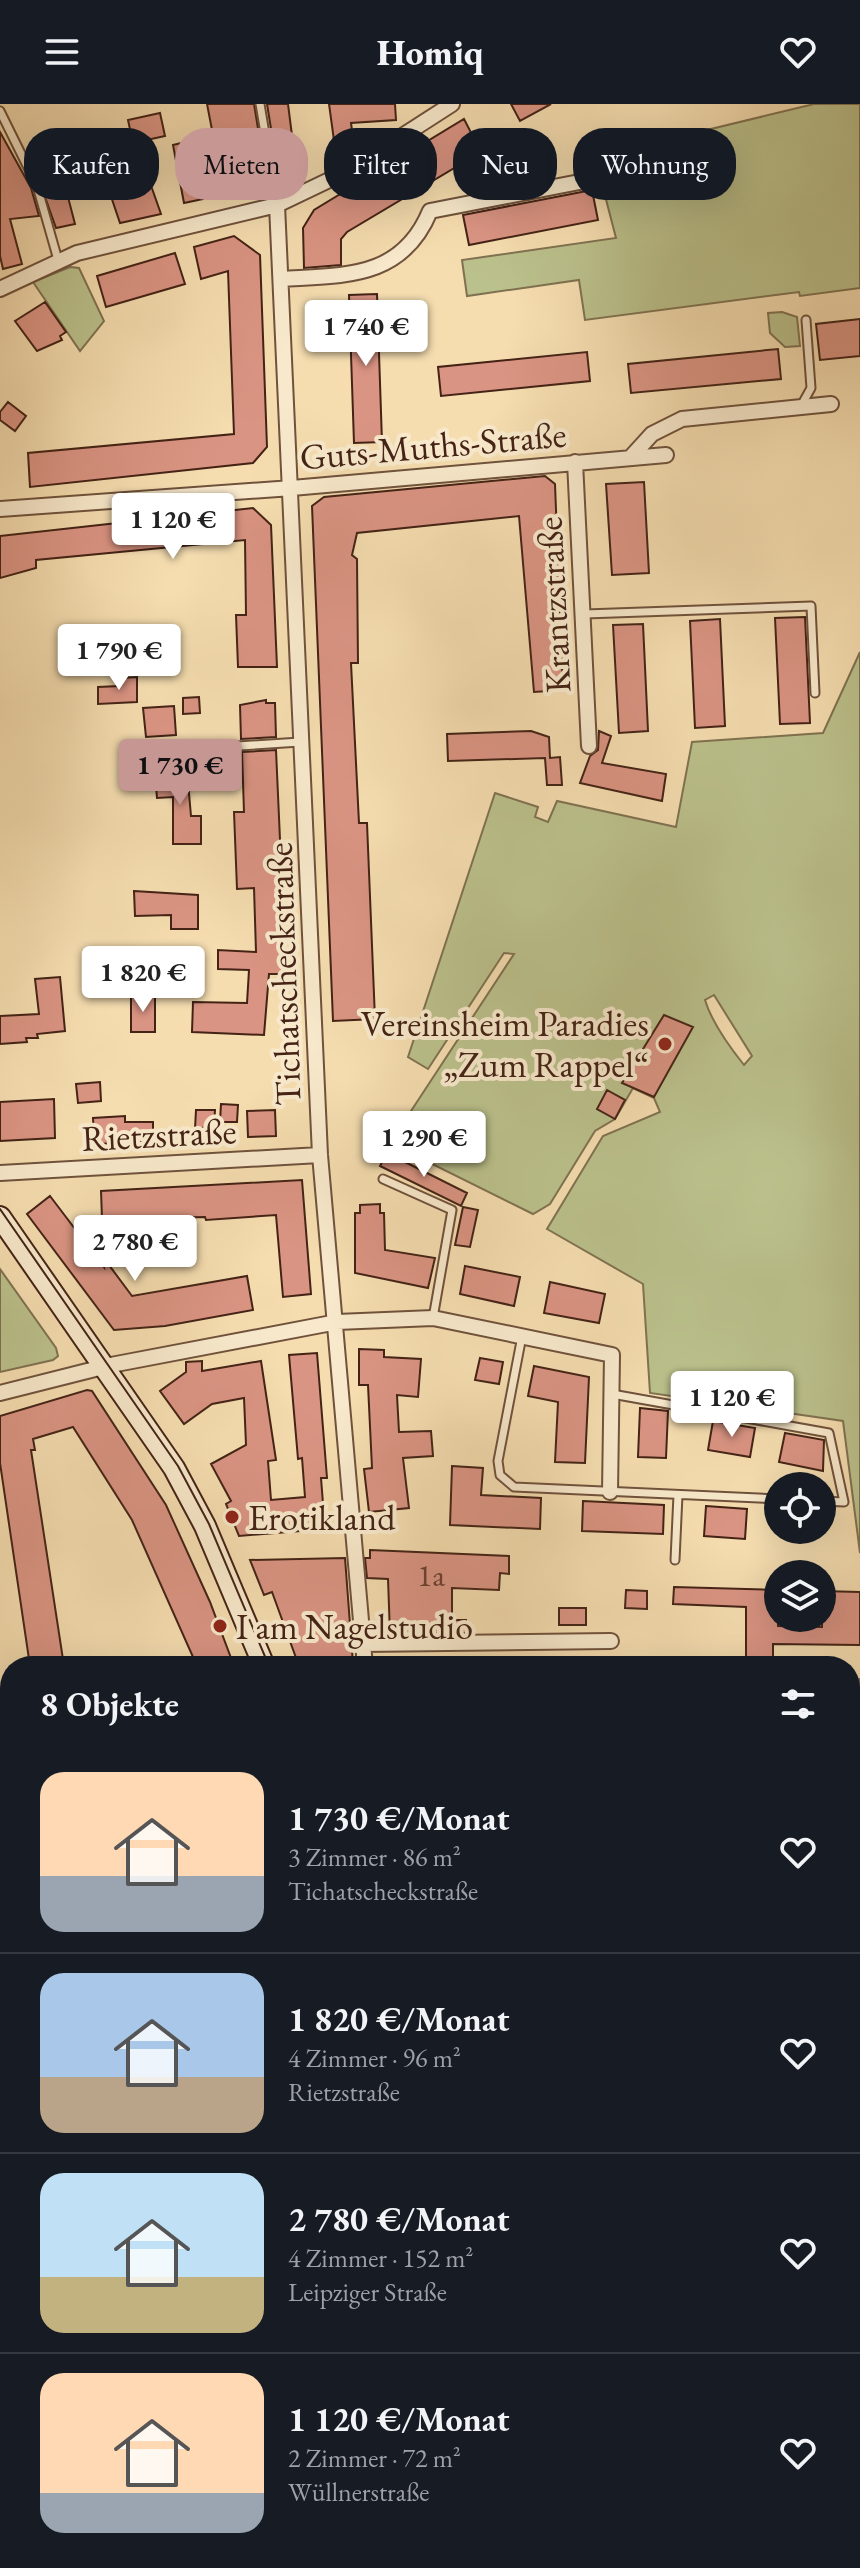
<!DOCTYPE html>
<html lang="de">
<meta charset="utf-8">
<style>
:root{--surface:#171b24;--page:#242831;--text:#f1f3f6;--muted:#9ea1a6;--line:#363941;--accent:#c59692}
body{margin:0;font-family:"EB Garamond",serif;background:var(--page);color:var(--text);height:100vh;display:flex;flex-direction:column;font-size:30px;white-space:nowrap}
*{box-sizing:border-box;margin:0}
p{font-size:26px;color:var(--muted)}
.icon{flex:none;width:44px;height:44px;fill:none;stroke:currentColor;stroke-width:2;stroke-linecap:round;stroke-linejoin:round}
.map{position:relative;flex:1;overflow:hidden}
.side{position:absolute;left:0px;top:1552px;width:860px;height:912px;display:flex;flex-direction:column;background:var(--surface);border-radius:32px 32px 0 0;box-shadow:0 8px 32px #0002}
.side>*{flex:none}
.guide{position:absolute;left:24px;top:24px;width:812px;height:72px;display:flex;gap:16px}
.tools{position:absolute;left:764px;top:1368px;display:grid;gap:16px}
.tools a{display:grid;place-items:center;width:72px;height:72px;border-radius:50%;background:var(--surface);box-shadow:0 8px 32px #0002;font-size:40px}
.price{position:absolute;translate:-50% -68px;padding:0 18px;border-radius:8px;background:#fff;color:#222;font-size:26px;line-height:52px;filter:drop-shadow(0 2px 4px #0008)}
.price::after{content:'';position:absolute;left:50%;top:48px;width:24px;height:18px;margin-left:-12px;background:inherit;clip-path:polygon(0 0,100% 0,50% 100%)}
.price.current{background:var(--accent);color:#111}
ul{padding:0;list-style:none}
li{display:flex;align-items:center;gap:24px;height:200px;padding:0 40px}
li+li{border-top:2px solid var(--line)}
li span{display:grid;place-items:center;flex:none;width:224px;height:160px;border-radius:24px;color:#555}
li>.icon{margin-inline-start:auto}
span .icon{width:96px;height:96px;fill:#fffc;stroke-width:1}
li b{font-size:34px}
h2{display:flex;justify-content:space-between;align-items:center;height:96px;padding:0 40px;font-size:34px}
.tag{padding:0 28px;border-radius:32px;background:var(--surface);box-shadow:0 8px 32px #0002;font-size:28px;line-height:72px}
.tag.current{background:var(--accent);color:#111}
header{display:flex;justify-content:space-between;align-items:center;height:104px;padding:0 40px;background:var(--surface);font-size:36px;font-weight:800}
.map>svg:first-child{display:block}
</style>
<header><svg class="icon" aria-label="menu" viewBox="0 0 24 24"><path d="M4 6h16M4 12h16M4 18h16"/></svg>Homiq<svg class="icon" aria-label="heart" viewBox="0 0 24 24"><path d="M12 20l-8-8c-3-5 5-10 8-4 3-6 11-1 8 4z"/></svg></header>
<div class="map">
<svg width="860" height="2464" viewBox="0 0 860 2464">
<rect width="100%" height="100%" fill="#f5ddb0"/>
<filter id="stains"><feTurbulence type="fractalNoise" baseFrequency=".0025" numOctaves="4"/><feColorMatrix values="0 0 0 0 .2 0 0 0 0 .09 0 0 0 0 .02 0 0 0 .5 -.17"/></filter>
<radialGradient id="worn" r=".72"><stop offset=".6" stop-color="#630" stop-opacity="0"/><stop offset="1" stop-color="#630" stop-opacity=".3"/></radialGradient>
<path fill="#bbc18c" stroke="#807251" stroke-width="2" fill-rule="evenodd" d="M814 0H860V184L800 192 799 188 585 216 579 176 467 192 462 156 616 134 595 53Z
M70 163 79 164 104 217 80 247 33 178Z
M782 208 797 213 800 242 785 243 770 229 768 209Z
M860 548V1449L843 1317 650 1289 643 1180 547 1125 603 1032 660 1008 654 994 633 984 615 1015 595 1027 550 1100 533 1110 390 1039 514 850 504 849 428 965 408 953 495 689 538 703 535 713 548 718 557 697 676 723 692 638 823 629ZM714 891 752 952 744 961C728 941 712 919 705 896Z
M0 1165 56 1244 58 1252 53 1256 0 1268Z
M860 1575V1698L850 1699V1576Z
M860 1835V2026L857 2009 853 2010 860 2049 850 2051V1837Z
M238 2454H348L273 2464H240Z"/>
<path fill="#da9483" stroke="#442316" stroke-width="2" d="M207 0H254L265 67 201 85 203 95 184 99 173 41 213 31Z
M267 0H288L297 71 279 74Z
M329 0H395L396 16 351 19 355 48 336 51Z
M511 0H551L520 17Z
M160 9 165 32 133 39 128 16Z
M464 15 481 48 347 128 341 135V161L304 164 303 124 314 106Z
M0 28 31 84 39 112 10 115 22 160 3 165 0 152Z
M136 39 161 110 120 119 97 51Z
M91 41 98 63 63 74 75 120 56 124 33 59 59 54 58 51Z
M543 48 548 74 524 79 518 54Z
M592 86 598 116 469 141 463 111Z
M234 132 260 151 267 343 253 359 30 383 28 349 234 330 228 167 201 175 194 143Z
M175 149 185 180 106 203 97 172Z
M377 190 382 338 354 339 349 191Z
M45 198 66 228 60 232 62 236 37 247 15 217Z
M860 215V252L820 256 816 220Z
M778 245 781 275 631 289 628 260Z
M587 248 590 277 441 292 438 263Z
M8 298 26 312 15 327 0 316V308Z
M545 372 555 380 563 586 534 588 519 412 357 429 352 451 357 455 358 559H351L359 719H367L375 915 333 917 312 402 324 393Z
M644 378 649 469 612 471 606 380Z
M253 404 271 421 277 563H238L236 511H246L245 436 36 456V464L0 474V432Z
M805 513 810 619 780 620 775 514Z
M720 515 725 622 695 624 690 517Z
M643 520 648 627 619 629 613 521Z
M137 573V598L98 600V583L119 582V574Z
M199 593 200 609 183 610V594Z
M266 596V599H275L276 633 241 635 240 601Z
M174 602 176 631 146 633 143 604Z
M531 627 549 633 550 654 560 653 562 681H547L545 654 448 657 447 630Z
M599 627 611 632 602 659 666 670 662 697 580 679 590 652 598 646Z
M276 646 286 870H269L264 931 192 928 193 898 247 899 249 866 218 865V846L256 848 254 784 237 785 234 708H244L242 648Z
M187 667 191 712H201V740H173V693L157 694 155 670Z
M134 787 198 791V825H171V811L135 812Z
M60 873 65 927 37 930 38 934H26L27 938 0 940V912L39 910 35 875Z
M131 893H155V928H131Z
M664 911 693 923 654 993 622 979Z
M100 978 101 997 78 999 76 980Z
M607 986 625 996 615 1015 597 1005Z
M54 995 55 1034 0 1037V998Z
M221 1000 238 1001 237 1018H220Z
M196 1006H215L214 1022 195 1025Z
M275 1006 276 1032 248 1033 247 1007Z
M125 1012V1018H153V1038L94 1040 93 1014Z
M387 1049 467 1089 461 1102 380 1062Z
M302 1076 311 1190 283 1193 276 1111 206 1116 205 1113 102 1115 101 1087Z
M50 1092 104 1163 103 1153 132 1192 247 1172 253 1206 165 1222 114 1226 27 1110Z
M380 1100V1109H384L385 1146 435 1154 428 1184 355 1169V1109H360V1101Z
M463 1103 478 1106 470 1143 455 1141Z
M465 1162 520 1173 514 1202 460 1190Z
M550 1178 605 1190 599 1219 544 1209Z
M359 1245 384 1246V1253L421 1255 418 1293 397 1291 399 1328 431 1327 433 1352 403 1354 409 1404 369 1408 364 1365 372 1364 368 1281H359Z
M317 1249 327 1374H321L325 1425 239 1432 226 1400 231 1397 211 1360 246 1341 244 1294 212 1300 184 1320 160 1287 186 1268V1258L202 1257V1267L261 1257 276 1356 268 1357 271 1396 305 1393 302 1354 298 1355 289 1251Z
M480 1254 503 1258 499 1280 475 1276Z
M534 1262 589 1273 585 1359 555 1358 558 1298 528 1292Z
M87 1286 92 1287 166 1401 210 1498 234 1562H197L132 1416 73 1323 33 1335 35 1346H31L64 1562H30L0 1359V1312Z
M640 1304 668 1307 666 1354 638 1353Z
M713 1317 755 1324 750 1353 708 1346Z
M785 1329 824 1336 823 1367 779 1358Z
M452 1362 483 1364 481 1391 541 1394 540 1425 450 1421Z
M583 1397 664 1401 663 1430 582 1427Z
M706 1402 747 1405 745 1435 704 1432Z
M370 1446 509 1452V1470L500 1469 499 1486 452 1484V1516H466L467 1529 390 1530 388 1475 367 1474 365 1454H370Z
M345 1454 353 1560 299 1562 272 1488 264 1491 250 1456Z
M674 1483 778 1486V1522L822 1523V1487L860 1488V1541L773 1540V1562H746V1503L673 1500Z
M626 1486 647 1487V1505L625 1504Z
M559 1504H586V1521H559Z"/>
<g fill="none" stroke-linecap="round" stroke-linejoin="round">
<defs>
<path id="service" d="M260 0 277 100
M0 7 37 82 58 156
M801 302 811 284 806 216
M585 510 811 502 815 589
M181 652 201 650 208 644 300 638
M383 1075 452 1106 433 1214
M522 1232 498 1357 500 1371 514 1383 778 1395
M612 1290 829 1329 844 1398 822 1397
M675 1456 678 1391
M850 2284 860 2280
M484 2454 487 2464
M497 2464 520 2454"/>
<path id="minor" d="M277 101 320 1051 365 1562
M282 175C345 171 402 175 430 107L595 75
M0 185 77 149 277 101 348 67 452 0
M631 353 652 330 682 315 831 300
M575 358 589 642
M0 405 292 384 666 351
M0 1069 320 1051
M0 1289 111 1261 337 1218 433 1214 612 1251 610 1388
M363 1540 611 1537
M0 1926 10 1925
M850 2158 860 2156
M152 2454 154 2464"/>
<path id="tertiary" d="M850 1765 860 1763
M0 2210 10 2208"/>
<path id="secondary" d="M0 1113 174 1364 205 1422 264 1562
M0 1642 10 1643
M0 1678 10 1682
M673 2454 677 2464"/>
</defs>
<use href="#service" stroke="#70523c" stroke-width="11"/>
<use href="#minor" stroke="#70523c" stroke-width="18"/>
<use href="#tertiary" stroke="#70523c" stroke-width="22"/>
<use href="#secondary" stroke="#442316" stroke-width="24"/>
<use href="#service" stroke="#f8e9cc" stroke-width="7"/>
<use href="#minor" stroke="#f8e9cc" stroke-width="14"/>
<use href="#tertiary" stroke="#f8e9cc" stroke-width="18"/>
<use href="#secondary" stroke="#f8e9cc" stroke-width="20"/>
<path stroke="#442316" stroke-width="2" d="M0 1105 178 1362 209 1420 269 1562
M0 2205 10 2204
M669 2454 673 2464"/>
</g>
<g fill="#8f2418" stroke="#f8e9cc" stroke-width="3">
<circle cx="665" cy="940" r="8"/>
<circle cx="232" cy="1413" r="8"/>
<circle cx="220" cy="1522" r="8"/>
</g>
<g text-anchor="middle" stroke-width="8" stroke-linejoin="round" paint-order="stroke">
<g font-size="32" fill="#6a3f31">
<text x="431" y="1482">1a</text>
</g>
<g font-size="36" fill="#442316" stroke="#f8e9cc">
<text transform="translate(433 341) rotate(-5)" y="13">Guts-Muths-Straße</text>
<text transform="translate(553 501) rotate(-93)" y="13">Krantzstraße</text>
<text transform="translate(283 870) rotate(-92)" y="13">Tichatscheckstraße</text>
<text transform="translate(159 1030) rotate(-3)" y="13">Rietzstraße</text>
</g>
<g font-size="36" fill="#442316" stroke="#f8e9cc" text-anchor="start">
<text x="649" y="932" text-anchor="end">Vereinsheim Paradies<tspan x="649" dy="41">„Zum Rappel“</tspan></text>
<text x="248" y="1426">Erotikland</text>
<text x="236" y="1535">I am Nagelstudio</text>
</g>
</g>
<rect width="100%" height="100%" filter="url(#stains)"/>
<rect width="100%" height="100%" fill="url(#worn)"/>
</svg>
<div class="tools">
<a><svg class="icon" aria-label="locate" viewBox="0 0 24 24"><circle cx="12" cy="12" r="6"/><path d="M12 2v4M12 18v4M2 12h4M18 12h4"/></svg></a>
<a><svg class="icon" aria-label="layers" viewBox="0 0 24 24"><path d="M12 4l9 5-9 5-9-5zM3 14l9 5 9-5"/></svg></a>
</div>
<b class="price" style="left:366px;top:264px">1 740 €</b>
<b class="price" style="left:173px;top:457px">1 120 €</b>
<b class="price" style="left:119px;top:588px">1 790 €</b>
<b class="price current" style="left:180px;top:703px">1 730 €</b>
<b class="price" style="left:143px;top:910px">1 820 €</b>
<b class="price" style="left:424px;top:1075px">1 290 €</b>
<b class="price" style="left:135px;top:1179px">2 780 €</b>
<b class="price" style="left:732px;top:1335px">1 120 €</b>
<div class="guide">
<a class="tag">Kaufen</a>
<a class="tag current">Mieten</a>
<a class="tag">Filter</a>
<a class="tag">Neu</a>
<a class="tag">Wohnung</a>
</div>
<section class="side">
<h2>8 Objekte<svg class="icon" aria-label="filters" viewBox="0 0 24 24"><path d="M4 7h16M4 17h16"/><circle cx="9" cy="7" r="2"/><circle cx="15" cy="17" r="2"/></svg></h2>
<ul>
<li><span style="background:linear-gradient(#ffd9b3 65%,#9aa5b1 0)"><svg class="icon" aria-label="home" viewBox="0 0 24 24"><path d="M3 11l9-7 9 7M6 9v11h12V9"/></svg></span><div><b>1 730 €/Monat</b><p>3 Zimmer · 86 m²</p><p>Tichatscheckstraße</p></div><svg class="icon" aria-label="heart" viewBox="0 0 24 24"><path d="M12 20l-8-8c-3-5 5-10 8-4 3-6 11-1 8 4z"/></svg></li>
<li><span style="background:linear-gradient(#a9c7e8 65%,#b9a48a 0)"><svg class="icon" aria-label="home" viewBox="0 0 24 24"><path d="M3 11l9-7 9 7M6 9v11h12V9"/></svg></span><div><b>1 820 €/Monat</b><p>4 Zimmer · 96 m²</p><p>Rietzstraße</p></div><svg class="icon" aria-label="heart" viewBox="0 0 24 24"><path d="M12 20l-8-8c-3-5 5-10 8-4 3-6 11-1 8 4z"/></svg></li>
<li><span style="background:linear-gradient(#bfe0f5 65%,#c2b280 0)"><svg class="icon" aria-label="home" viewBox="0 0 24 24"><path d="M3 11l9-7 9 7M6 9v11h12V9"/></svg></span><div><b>2 780 €/Monat</b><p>4 Zimmer · 152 m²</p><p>Leipziger Straße</p></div><svg class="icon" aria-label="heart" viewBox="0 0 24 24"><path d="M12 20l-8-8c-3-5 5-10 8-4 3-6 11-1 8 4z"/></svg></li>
<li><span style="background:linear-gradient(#ffd9b3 75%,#9aa5b1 0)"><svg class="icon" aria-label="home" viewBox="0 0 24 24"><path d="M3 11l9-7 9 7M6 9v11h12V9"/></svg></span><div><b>1 120 €/Monat</b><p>2 Zimmer · 72 m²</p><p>Wüllnerstraße</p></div><svg class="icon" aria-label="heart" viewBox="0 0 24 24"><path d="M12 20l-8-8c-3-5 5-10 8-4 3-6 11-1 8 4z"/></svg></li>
</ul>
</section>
</div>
